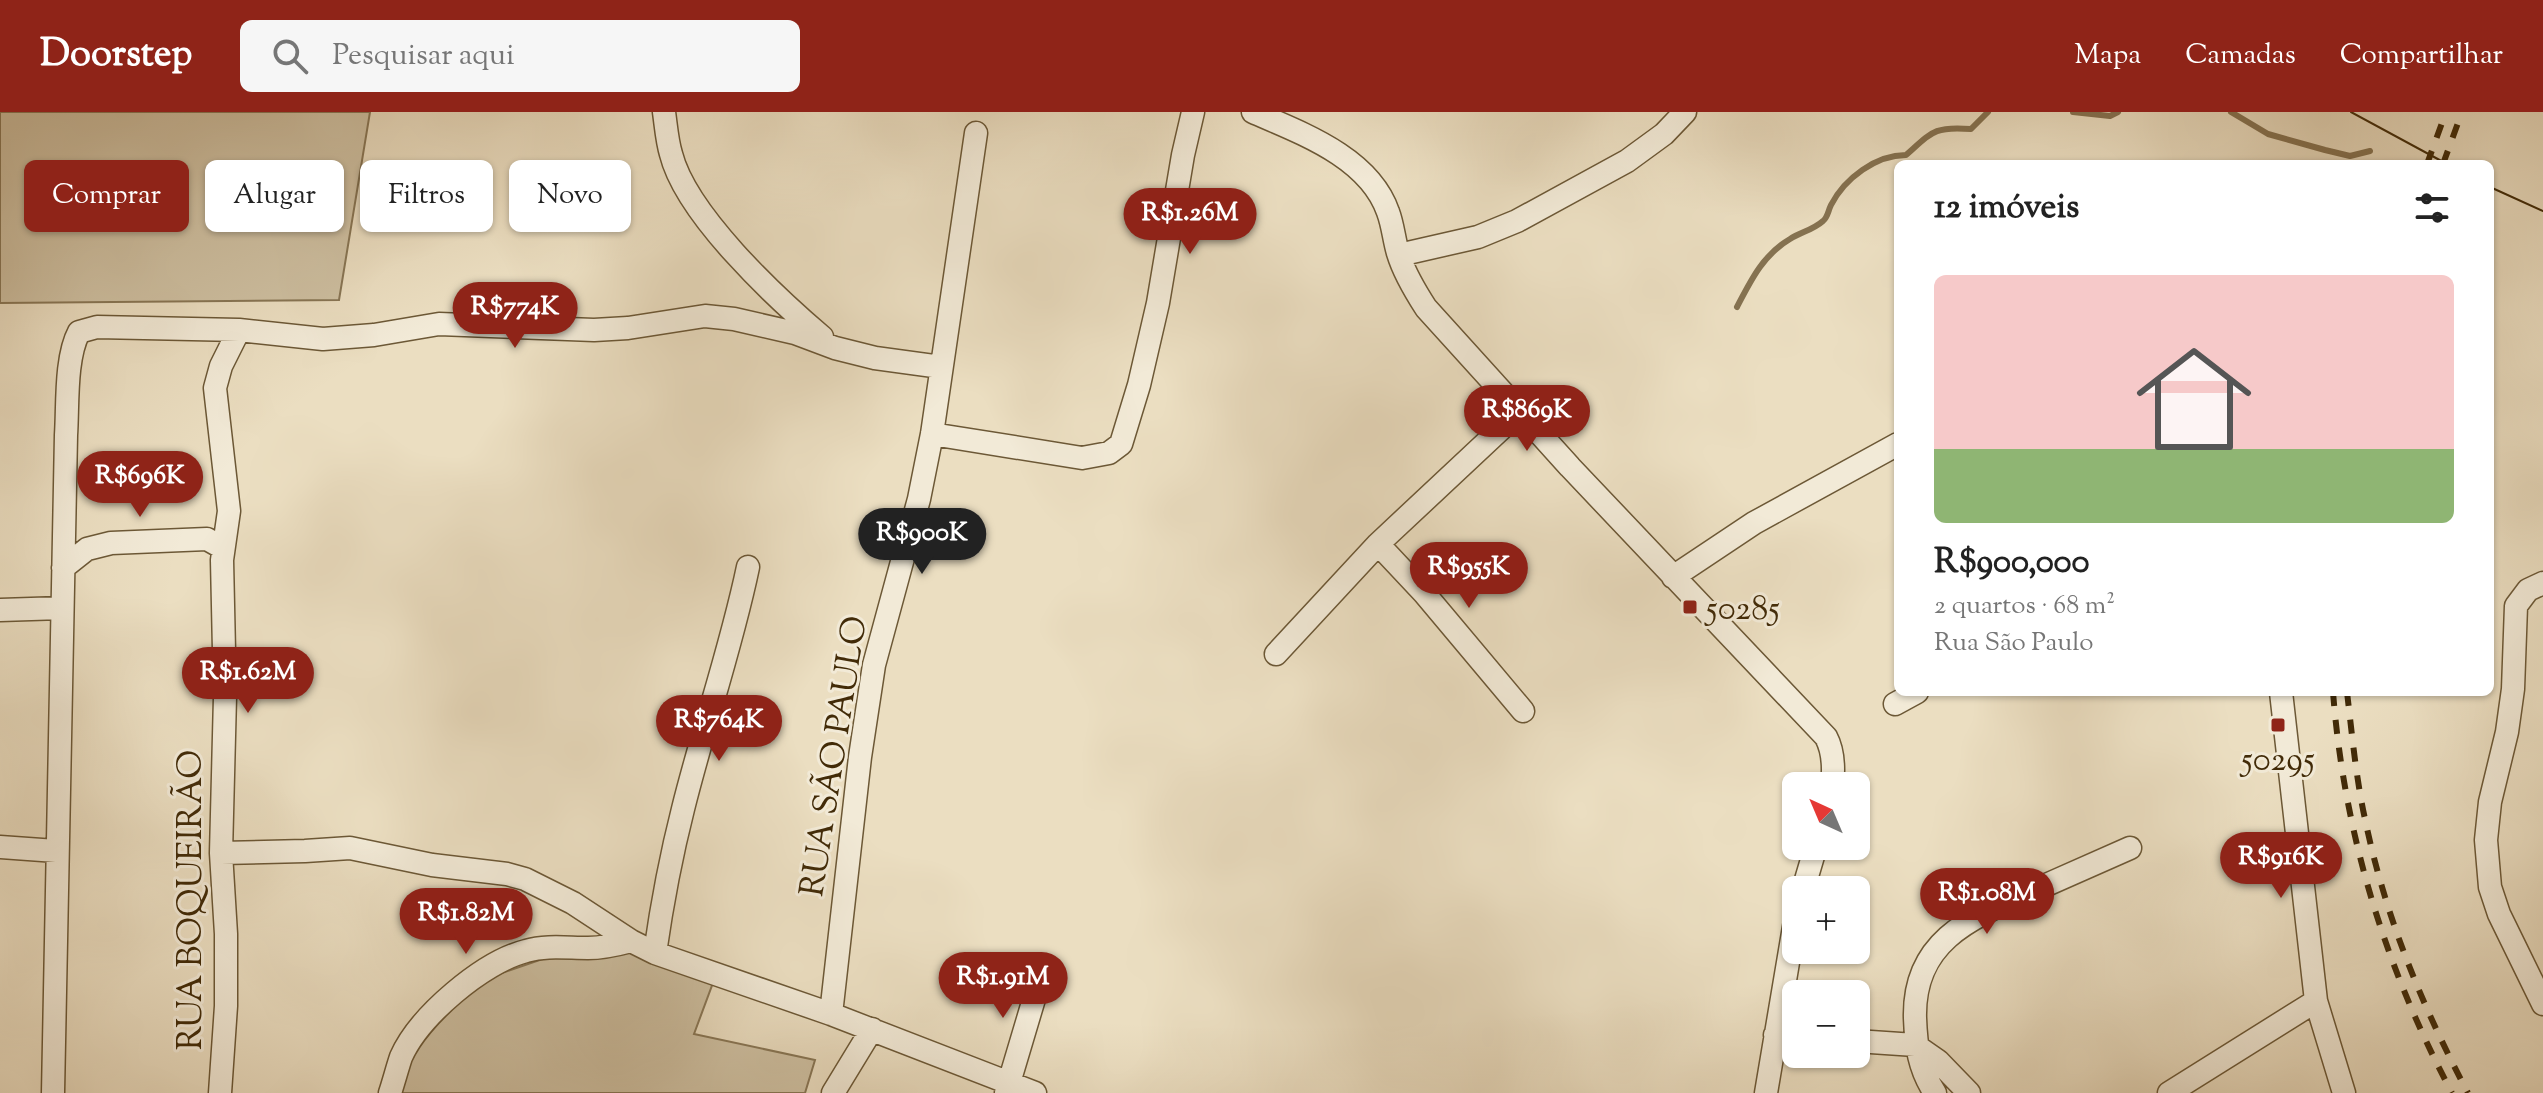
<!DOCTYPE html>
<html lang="pt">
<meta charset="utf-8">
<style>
:root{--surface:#fff;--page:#f6f6f6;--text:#222;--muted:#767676;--accent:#8f2418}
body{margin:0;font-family:"Sorts Mill Goudy",serif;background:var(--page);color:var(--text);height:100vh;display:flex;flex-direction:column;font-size:30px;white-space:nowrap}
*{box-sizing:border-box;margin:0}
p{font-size:26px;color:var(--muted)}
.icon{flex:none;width:44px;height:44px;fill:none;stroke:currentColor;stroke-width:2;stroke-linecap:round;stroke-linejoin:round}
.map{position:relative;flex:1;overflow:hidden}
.side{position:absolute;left:1894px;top:48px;width:600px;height:536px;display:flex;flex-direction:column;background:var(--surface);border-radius:12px;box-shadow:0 2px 6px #0004}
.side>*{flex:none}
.banner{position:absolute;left:24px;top:48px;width:760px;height:72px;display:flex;gap:16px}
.needle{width:52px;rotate:316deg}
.buttons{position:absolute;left:1782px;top:660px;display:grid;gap:16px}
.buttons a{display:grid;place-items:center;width:88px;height:88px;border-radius:12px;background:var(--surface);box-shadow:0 2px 6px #0004;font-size:40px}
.price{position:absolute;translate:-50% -68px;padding:0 18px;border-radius:28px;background:var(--accent);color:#fff;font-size:26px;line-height:52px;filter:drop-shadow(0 2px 4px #0008)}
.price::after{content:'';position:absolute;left:50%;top:48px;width:24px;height:18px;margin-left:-12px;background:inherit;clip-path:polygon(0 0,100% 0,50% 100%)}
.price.current{background:#222;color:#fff}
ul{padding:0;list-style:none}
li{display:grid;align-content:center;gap:16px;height:424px;padding:0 40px}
li span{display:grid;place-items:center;height:248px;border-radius:12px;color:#555}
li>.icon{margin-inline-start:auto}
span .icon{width:144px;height:144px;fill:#fffc;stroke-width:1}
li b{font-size:34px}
h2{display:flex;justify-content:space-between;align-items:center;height:96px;padding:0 40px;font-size:34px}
.chip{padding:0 28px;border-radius:12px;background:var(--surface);box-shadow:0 2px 6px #0004;font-size:28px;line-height:72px}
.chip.current{background:var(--accent);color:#fff}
header{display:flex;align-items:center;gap:48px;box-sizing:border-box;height:112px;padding:0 40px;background:var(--accent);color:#fff}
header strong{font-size:38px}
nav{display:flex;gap:44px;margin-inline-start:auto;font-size:28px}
.search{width:560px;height:72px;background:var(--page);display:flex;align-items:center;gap:20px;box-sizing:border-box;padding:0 28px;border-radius:12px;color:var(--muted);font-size:30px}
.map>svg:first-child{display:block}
</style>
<header>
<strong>Doorstep</strong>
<div class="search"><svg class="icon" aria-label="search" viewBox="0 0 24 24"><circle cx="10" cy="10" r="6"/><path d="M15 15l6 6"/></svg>Pesquisar aqui</div>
<nav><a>Mapa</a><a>Camadas</a><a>Compartilhar</a></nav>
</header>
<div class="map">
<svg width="2543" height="981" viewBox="0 0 2543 981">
<rect width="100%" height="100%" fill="#ebdec1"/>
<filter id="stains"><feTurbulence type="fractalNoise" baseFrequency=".0025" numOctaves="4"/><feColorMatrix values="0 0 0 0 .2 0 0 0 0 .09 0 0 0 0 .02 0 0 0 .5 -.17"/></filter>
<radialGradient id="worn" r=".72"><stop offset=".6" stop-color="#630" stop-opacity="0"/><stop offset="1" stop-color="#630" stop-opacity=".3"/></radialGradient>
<path fill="#cec0a2" stroke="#887655" stroke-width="2" d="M0 0H370L339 188 0 191Z
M622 836 714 868 694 922 815 948 805 981H399L406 941 464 874 557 842Z"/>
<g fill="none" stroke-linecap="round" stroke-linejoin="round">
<path stroke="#857251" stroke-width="6" d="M2073 0 2110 4 2118 0
M2231 0 2268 22 2325 38 2350 44 2370 39
M1737 195C1751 168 1763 143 1790 127 1801 120 1813 118 1823 109 1828 105 1828 99 1831 93 1845 66 1876 43 1906 43 1932 20 1934 14 1971 17L1988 0"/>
<defs>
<path id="minor" d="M664 0C666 14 667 29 671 42 686 102 775 185 822 225
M1253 0C1301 21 1369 45 1388 100 1393 113 1394 128 1398 141 1404 161 1415 179 1426 196L1570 355 1826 625C1834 640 1834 657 1832 674
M1399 143 1478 125 1517 109 1627 49 1664 22 1685 0
M932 322 1082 346 1109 341 1121 332 1139 273 1158 191 1183 43 1193 0
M1378 432 1424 481 1523 599
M63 456 87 437 111 431 207 427 223 436
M1673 465 1754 411 1898 332
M2543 471 2528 478 2516 494 2513 577 2507 620 2490 690 2486 728 2490 775 2499 802 2543 892
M0 498 62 496
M1276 542 1378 432 1520 299
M2281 580 2316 889 2344 981
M1895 592 1917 580
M0 735 56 739
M221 741 305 739 350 736 432 753 507 762 525 767 573 791 631 829 655 841 831 902 1035 981
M1803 778 1816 734
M655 841C662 792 671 744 683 697 703 616 731 537 748 455
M831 902 860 645 874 553 919 387 932 322 976 21
M1775 923 1796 924
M1856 929 1915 933 1938 949 1969 981
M53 981 66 323C68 294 65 246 79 220L97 215 239 218 323 227 374 223 439 212 594 218 628 216 705 204 734 207 795 221 835 236 875 246 941 255
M220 981 226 894V822L221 741 225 585 222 448 229 399 215 276 221 254 239 218
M390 981C394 969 397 957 401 945 419 904 483 850 526 839 546 833 567 836 588 836 603 836 616 833 631 829
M833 981 872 917
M1006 981 1042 860
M1766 981 1796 803
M1935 981C1919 957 1916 934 1915 906 1913 827 1973 805 2035 778 2067 764 2099 750 2130 736
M2169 981 2316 889"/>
</defs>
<use href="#minor" stroke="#6c5836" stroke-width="25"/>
<use href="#minor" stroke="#f2ead7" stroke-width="22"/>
<path stroke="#422b08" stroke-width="2" d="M2351 0 2447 52
M2490 75 2543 99"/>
<path stroke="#422b08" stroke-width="6" stroke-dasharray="14 14" stroke-linecap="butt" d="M2427 52 2446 0
M2443 52 2462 0
M2333 580C2344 722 2385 855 2452 981
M2347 580C2352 622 2356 666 2365 707 2385 804 2422 894 2468 981"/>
</g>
<g fill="#8f2418" stroke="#f2ead7" stroke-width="3">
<rect x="1682" y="487" width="16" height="16" rx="4"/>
<rect x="2270" y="605" width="16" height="16" rx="4"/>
</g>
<g text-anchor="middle" stroke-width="6" stroke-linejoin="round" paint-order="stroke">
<g font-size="34" fill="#422b08" stroke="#f2ead7" text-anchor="start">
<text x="1706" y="507">50285</text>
<text x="2278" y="658" text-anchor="middle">50295</text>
</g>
<g font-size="34" fill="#422b08" stroke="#f2ead7">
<text transform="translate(832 644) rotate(-81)" y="12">RUA SÃO PAULO</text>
<text transform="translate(189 788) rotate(-90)" y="12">RUA BOQUEIRÃO</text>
</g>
</g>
<rect width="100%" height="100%" filter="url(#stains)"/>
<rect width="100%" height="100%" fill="url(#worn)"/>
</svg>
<div class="buttons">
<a><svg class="needle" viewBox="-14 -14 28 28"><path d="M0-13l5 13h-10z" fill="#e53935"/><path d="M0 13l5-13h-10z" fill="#767676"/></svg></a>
<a>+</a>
<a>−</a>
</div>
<b class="price" style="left:1190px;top:144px">R$1.26M</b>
<b class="price" style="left:515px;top:238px">R$774K</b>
<b class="price" style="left:1527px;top:341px">R$869K</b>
<b class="price" style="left:140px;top:407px">R$696K</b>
<b class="price current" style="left:922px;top:464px">R$900K</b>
<b class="price" style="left:1469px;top:498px">R$955K</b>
<b class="price" style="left:248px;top:603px">R$1.62M</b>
<b class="price" style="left:719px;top:651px">R$764K</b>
<b class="price" style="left:2281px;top:788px">R$916K</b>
<b class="price" style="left:1987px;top:824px">R$1.08M</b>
<b class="price" style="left:466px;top:844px">R$1.82M</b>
<b class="price" style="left:1003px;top:908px">R$1.91M</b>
<div class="banner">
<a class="chip current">Comprar</a>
<a class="chip">Alugar</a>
<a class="chip">Filtros</a>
<a class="chip">Novo</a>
</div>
<section class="side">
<h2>12 imóveis<svg class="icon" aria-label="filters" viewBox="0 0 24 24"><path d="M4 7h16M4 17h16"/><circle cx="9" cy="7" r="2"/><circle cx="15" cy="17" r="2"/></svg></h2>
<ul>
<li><span style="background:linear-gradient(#f6c9c9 70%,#8fb573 0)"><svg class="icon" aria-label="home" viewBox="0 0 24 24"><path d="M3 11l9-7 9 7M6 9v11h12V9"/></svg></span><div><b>R$900,000</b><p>2 quartos · 68 m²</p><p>Rua São Paulo</p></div></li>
</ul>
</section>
</div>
